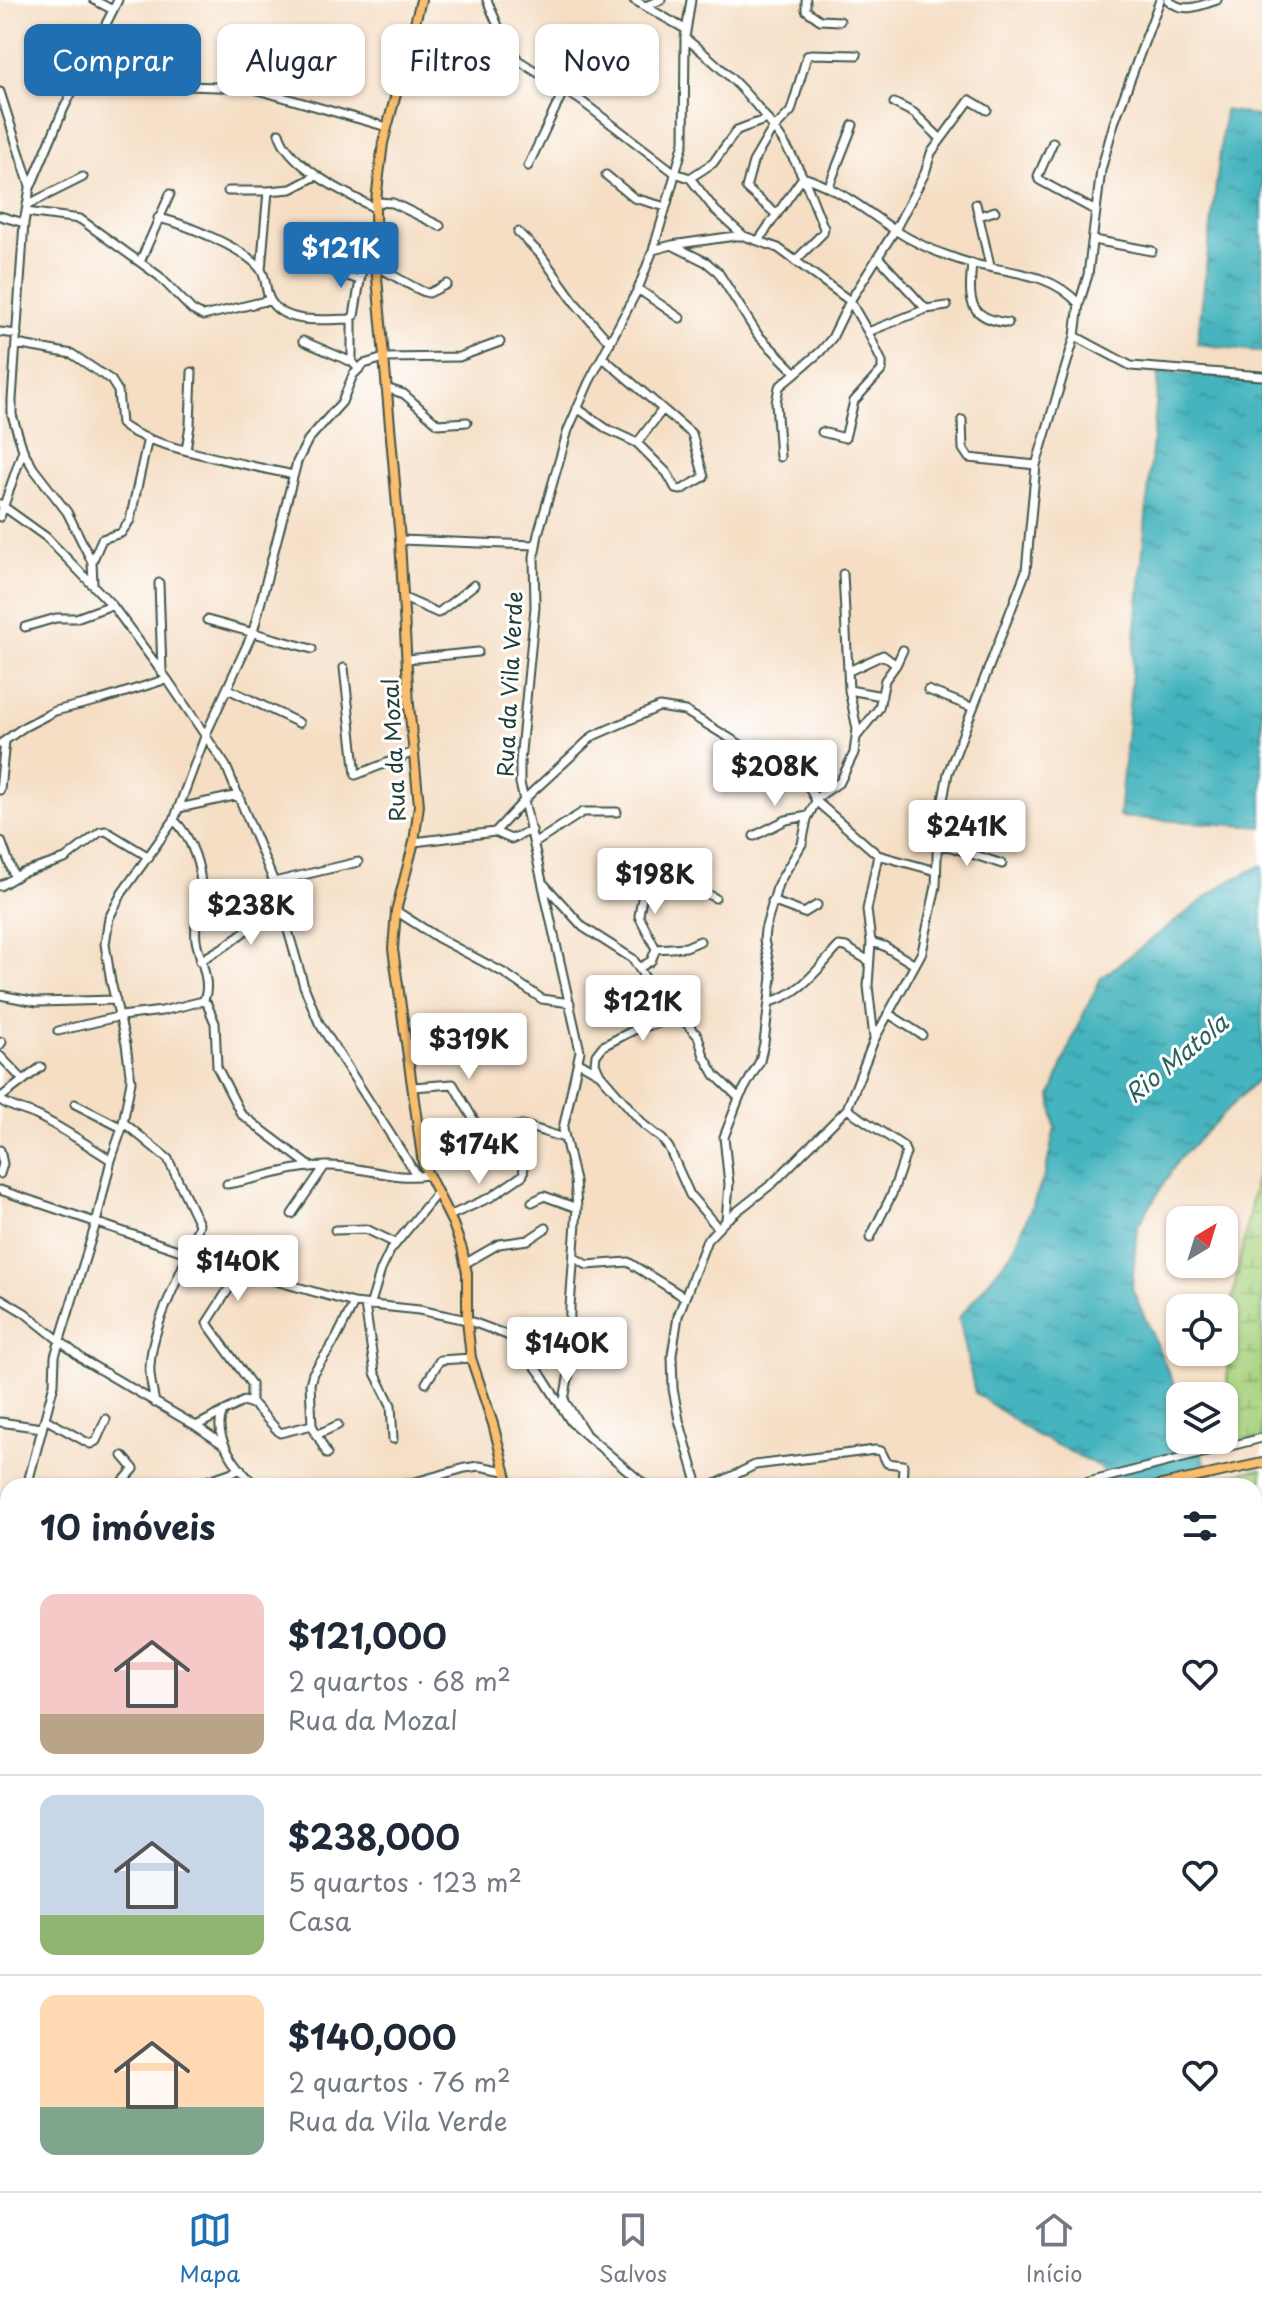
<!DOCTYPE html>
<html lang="pt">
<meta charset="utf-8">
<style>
:root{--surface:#fff;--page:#f2f2f3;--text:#1f2937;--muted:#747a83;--line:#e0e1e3;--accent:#1f6fb2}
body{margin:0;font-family:"Playpen Sans",sans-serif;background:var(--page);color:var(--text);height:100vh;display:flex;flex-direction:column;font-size:30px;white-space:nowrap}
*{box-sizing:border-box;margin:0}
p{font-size:26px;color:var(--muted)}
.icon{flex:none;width:44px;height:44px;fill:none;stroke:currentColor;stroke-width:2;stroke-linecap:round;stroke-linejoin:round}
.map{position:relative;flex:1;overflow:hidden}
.details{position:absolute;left:0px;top:1478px;width:1262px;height:714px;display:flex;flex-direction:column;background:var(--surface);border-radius:24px 24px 0 0;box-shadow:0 2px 6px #0004}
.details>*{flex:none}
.hud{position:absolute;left:24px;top:24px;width:800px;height:72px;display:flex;gap:16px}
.needle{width:52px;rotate:38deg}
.fabs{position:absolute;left:1166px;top:1206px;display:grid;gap:16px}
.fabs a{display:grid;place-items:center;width:72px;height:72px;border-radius:16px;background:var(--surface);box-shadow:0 2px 6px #0004;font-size:40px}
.price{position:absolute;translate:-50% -68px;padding:0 18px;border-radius:8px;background:#fff;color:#222;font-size:26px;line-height:52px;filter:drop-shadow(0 2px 4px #0008)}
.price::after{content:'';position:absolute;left:50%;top:48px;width:24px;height:18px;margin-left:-12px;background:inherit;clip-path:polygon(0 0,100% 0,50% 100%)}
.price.on{background:var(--accent);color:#fff}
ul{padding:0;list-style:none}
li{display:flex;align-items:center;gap:24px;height:200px;padding:0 40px}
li+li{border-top:2px solid var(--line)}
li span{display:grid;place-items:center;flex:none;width:224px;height:160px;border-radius:16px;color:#555}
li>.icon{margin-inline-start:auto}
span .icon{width:96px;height:96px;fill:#fffc;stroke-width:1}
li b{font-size:34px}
h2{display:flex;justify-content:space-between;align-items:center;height:96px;padding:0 40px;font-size:34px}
.tag{padding:0 28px;border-radius:16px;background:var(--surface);box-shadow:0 2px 6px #0004;font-size:28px;line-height:72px}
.tag.on{background:var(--accent);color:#fff}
.dock{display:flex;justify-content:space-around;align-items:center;height:112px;border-top:2px solid var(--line);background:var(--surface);font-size:22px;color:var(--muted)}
.dock a{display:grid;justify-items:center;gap:4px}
.dock .on{color:var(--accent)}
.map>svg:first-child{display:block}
</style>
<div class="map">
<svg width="1262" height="2191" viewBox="0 0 1262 2191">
<defs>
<pattern id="wetland-marsh" width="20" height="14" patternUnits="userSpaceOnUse" patternTransform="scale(2)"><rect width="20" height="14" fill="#a9d37f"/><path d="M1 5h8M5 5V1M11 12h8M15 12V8" fill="none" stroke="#89ac69"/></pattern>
<pattern id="water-ripples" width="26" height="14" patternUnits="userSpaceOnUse" patternTransform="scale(2)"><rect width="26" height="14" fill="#45b4be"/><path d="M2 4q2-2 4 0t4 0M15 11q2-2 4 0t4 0" fill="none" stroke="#39949b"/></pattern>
</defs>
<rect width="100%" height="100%" fill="#fff"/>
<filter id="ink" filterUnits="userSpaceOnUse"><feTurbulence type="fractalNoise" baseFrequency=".0125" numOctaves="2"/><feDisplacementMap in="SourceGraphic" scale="16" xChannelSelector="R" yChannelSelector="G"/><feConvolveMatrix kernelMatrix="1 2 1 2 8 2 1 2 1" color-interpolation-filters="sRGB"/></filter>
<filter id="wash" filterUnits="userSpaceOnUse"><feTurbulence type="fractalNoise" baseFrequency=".006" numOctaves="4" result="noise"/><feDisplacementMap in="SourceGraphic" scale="32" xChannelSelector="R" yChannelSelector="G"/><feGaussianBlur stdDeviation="1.8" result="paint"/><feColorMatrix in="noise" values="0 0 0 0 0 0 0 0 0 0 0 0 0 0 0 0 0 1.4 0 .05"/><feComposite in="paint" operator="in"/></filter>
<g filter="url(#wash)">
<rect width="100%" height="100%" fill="#f5dec4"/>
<path fill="url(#wetland-marsh)" stroke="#64885a" stroke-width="2" d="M1262 1148V1440L1228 1449 1227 1326Z
M1262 1469V1537L1254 1528V1486H1216L1213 1477Z"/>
<path fill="url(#water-ripples)" stroke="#327879" stroke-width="2" d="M1225 110 1262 117V352L1197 344Z
M1159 372 1262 379V827L1119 817Z
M1262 865V1075L1179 1159 1137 1227 1132 1288 1180 1399V1440H1196L1215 1486H1113L1099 1466 1034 1434 975 1393 959 1318 1013 1251 1045 1175 1055 1127 1051 1096 1075 1032 1101 978 1224 884Z
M1254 1529 1262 1538V1719L1254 1710Z"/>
</g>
<g filter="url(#ink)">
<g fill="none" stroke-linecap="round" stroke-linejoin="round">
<defs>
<path id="minor" d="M94 0 113 10
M487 0 501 33 518 60 580 100 675 173 690 178 713 163 737 130 767 119
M634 0 685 29
M806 0V10L820 20 840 21
M1168 0C1183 14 1200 6 1217 0
M645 6 661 0
M685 38C734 76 776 120 803 177 811 194 817 212 824 228L823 233 795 261
M185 86 251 88 387 127
M0 92 30 186
M894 103 914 113 941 139
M279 133C288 166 347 194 375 208
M1053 142 1038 176 1039 180 1096 211
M528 166 564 90
M606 175 634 198 666 207
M803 177C840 189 862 208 893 229 913 242 938 253 960 260 1001 274 1047 268 1079 304
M690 178 715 210 744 236
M829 186 853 125
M228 191H268
M376 202 393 203 440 226
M976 204 990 266
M27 205 83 177
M26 212 80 219 159 276 192 310 203 316 270 300
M776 214 746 188 753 162 770 133 791 111 807 56 811 54 857 55
M0 216 24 223
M979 216 995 211
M158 218C183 223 247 249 261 270 267 279 265 291 270 300 285 326 326 319 350 319L354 316 365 251 375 227
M518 232 540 254 576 304 610 343
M1094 240 1152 251
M758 241 803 177
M674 246 706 262 718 272 758 335 795 372
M653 250 672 245 735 236H744L778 248 850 301 868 332 882 362V370L854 401 845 438 822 432
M878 257 926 309
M140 262 170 194
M972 263C969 299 966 318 1008 323
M315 264 359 280
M376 266C385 270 423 294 429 293 434 291 441 287 447 284
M261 270 268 191 291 189 316 176
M638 289 680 318
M0 332 17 334
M868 332 926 309 947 306
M1075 336 1131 366 1262 376
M303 341 352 362 358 368
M16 344 72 354 111 380 118 391 121 424C145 447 256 466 293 475
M352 362V318
M386 388 404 394 438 424 467 422
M577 408 607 429 637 443 667 473 676 489 681 490 704 477 692 434 602 357
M962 420 963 449 969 458 1036 465
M637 443 663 409
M186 450 190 425 192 372
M780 457 776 402 779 387 820 352 832 338 850 301 895 230 925 173 931 153 970 100 987 110
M0 504 46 537 112 605 167 679 226 766 274 882 304 986 319 1023 417 1176
M0 517 23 450
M400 540 535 545
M92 562 102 539 121 533 130 520 148 438
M93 583 92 562 67 512 33 468 23 450 12 415V400L24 223 30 188 64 108 118 0
M159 583 162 671
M404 598 438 613 474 585
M207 620 312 649
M25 627 56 618H76L112 605
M408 659 478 652
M344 668 356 775 414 752
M849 671 883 655 896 665 903 650
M228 689 299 723
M849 690 882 696
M928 690 971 707
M857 736 879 708 885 680 896 665
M0 744 24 727 55 711 104 699 167 679
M0 790 5 741
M815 799 840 782 854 753 857 729 849 690 843 574
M179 808 239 795
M174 820C191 836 204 871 200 896 198 911 194 924 196 940 199 958 213 985 203 1001
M495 832 511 839 532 830
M754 836 786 820 808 816
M1 841 14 876
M414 842 495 832 530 794 593 736 659 707 685 711 744 747 797 769 802 774 816 801 878 855 936 871
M535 843 583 812H617
M937 845 951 847 1002 864
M274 882 358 862
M543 883 583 927 633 959 647 981 698 1036 704 1056 715 1075 739 1098
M0 886 22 873 65 859 100 832 106 831 149 857
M772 901 804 913 817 905
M396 911 440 939 504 973 542 999 570 1003
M871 942 884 946 915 965
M656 949 686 947 700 941
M200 961 227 945 281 903
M639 968 651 961 656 949 639 916C641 899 646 878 661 869L715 898
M0 995 37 1002 116 1000
M203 1001 207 1004 215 1023 217 1067 241 1114 311 1167
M769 1002C800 995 818 969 839 946L846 947 869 961
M889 1014 922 1035
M58 1031 121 1016 162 1011 203 1001
M874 1038 868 986 871 942 867 910 878 855
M0 1045 2 1042
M0 1056 23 1080
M579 1062 600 1074 644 1125 662 1139 669 1148 690 1195 718 1228
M600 1074 595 1063 596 1055 603 1046 636 1029 662 1022 677 1013
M413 1087 453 1084 479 1129 508 1136
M0 1098 41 1067
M0 1100C13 1109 26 1110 40 1117 65 1130 88 1145 111 1160
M75 1104 122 1128
M847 1109 903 1146 906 1153 892 1194 870 1238
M123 1122 168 1159 199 1224 197 1231 182 1252
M0 1150 3 1164 0 1174
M227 1184C260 1179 292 1166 326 1166 360 1165 393 1181 427 1175
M0 1190 240 1271 354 1303 419 1310 467 1320 507 1335 518 1343 540 1373 571 1422 646 1486
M532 1202 544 1196 577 1208
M292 1214 325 1166
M449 1216 491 1197 523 1175 524 1167 508 1136 512 1127 523 1125 564 1138
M726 1220 729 1184 724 1137 739 1098 760 1061 764 1043 772 977 764 940 765 930 778 884 802 844 807 819 816 801
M335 1230 366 1229 395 1243
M575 1258 587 1265 628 1262 684 1297
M466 1263 499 1244 528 1240 546 1228
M240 1271 207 1323 251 1384V1402
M0 1298 25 1313 85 1361 196 1426 244 1401 254 1405 280 1433 312 1425
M365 1305 375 1373 391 1405 393 1439
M370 1306 381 1270 390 1251 436 1194
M426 1383 440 1360 471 1358
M155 1403C153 1391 149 1378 150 1366 152 1328 174 1289 188 1254
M224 1411C209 1435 239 1470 256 1486
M45 1419 90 1444 96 1441 106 1419
M0 1422 42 1428
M196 1426 224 1445
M585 1433 564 1400 569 1373 570 1307 577 1208 575 1181 563 1129 580 1051 520 783V762L535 607 534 557 538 534 568 430 589 382 638 289 653 250 666 207 684 142 685 38 691 0
M316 1435 338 1425
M327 1454 312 1425 310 1384 313 1373 336 1339 354 1303
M27 1486 54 1384 55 1356 96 1223 111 1160 122 1128 131 1081 126 1044 111 982 105 944 109 918 122 893 174 820 206 734 253 632 297 462 308 440 342 402 353 375 364 364 384 358 459 357 500 342
M119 1486 134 1469 123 1456
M192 1486 241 1469
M383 1486 415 1482 465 1468 479 1466 505 1471
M698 1486 679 1420 673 1389 672 1355 678 1316 707 1240 726 1220 773 1183 847 1109 874 1040 922 952 936 886 938 827 948 773 1026 571 1036 465 1075 336 1079 304 1088 275 1101 170 1114 123 1160 0
M712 1486 755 1465 875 1450 881 1451 887 1463 903 1465 902 1486
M1073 1486 1262 1438
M0 1586 8 1556
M0 1760 8 1756
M205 2184 210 2191
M409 2184 415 2191
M713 2184 717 2191
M847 2184 856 2191
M59 2191 74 2184
M252 2191H253
M375 2191 383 2184
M575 2191 578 2184
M813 2191V2184
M906 2191 909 2184"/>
<path id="major" d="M421 0 383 143 375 208 376 266 400 540 409 705 419 805 414 842 396 911 393 949 423 1164 453 1224 462 1249 467 1273V1320L471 1358 493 1424 509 1486
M1157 1486 1262 1463
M0 1870 8 1867"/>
</defs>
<use href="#minor" stroke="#3f554a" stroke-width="11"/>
<use href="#major" stroke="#3f554a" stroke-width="12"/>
<use href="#minor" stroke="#fff" stroke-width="7"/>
<use href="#major" stroke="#fabe6e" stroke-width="8"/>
</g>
</g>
<g text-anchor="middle" stroke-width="6" stroke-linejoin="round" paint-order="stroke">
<g font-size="22" fill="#1f3d34" stroke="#fff">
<text transform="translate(510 684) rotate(-87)" y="8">Rua da Vila Verde</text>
<text transform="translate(394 750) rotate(-93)" y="8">Rua da Mozal</text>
</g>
<g font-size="24" font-style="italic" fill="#2a615d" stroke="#fff">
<text transform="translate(1177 1059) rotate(-39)" y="8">Rio Matola</text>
</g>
</g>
</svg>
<div class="fabs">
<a><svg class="needle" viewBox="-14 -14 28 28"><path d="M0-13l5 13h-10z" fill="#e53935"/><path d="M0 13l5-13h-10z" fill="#747a83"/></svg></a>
<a><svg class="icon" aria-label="locate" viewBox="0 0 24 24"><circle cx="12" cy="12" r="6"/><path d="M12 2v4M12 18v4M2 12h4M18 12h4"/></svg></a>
<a><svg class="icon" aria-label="layers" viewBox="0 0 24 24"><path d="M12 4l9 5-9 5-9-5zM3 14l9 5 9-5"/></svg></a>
</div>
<b class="price on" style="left:341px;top:290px">$121K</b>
<b class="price" style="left:775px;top:808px">$208K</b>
<b class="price" style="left:967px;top:868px">$241K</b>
<b class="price" style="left:655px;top:916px">$198K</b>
<b class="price" style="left:251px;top:947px">$238K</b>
<b class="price" style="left:643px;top:1043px">$121K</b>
<b class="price" style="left:469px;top:1081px">$319K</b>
<b class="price" style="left:479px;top:1186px">$174K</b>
<b class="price" style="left:238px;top:1303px">$140K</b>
<b class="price" style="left:567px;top:1385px">$140K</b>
<div class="hud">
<a class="tag on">Comprar</a>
<a class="tag">Alugar</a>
<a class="tag">Filtros</a>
<a class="tag">Novo</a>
</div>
<section class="details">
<h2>10 imóveis<svg class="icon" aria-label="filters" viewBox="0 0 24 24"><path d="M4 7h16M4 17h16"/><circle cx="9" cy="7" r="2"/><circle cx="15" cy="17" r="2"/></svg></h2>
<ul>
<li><span style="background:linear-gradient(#f6c9c9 75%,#b9a48a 0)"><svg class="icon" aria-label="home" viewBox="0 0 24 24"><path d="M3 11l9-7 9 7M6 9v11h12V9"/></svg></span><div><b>$121,000</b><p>2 quartos · 68 m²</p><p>Rua da Mozal</p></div><svg class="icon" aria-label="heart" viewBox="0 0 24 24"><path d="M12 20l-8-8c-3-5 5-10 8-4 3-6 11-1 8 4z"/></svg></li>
<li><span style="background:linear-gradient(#c9d6e8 75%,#8fb573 0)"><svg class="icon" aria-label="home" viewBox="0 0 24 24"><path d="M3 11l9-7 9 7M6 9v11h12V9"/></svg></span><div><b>$238,000</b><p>5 quartos · 123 m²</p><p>Casa</p></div><svg class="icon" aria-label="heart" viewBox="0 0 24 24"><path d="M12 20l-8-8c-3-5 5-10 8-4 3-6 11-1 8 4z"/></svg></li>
<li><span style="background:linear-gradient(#ffd9b3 70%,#7fa58c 0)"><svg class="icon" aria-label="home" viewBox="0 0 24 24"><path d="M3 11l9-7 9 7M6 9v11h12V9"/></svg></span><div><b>$140,000</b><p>2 quartos · 76 m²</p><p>Rua da Vila Verde</p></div><svg class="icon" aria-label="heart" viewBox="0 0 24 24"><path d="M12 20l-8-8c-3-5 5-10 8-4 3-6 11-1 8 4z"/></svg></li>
</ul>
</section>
</div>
<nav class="dock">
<a class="on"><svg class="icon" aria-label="map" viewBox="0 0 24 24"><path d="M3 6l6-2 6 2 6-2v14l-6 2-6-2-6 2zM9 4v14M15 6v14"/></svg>Mapa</a>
<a><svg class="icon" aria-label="saved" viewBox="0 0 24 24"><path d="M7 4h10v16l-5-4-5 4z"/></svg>Salvos</a>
<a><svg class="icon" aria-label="home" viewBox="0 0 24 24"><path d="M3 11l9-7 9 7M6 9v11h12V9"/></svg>Início</a>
</nav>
